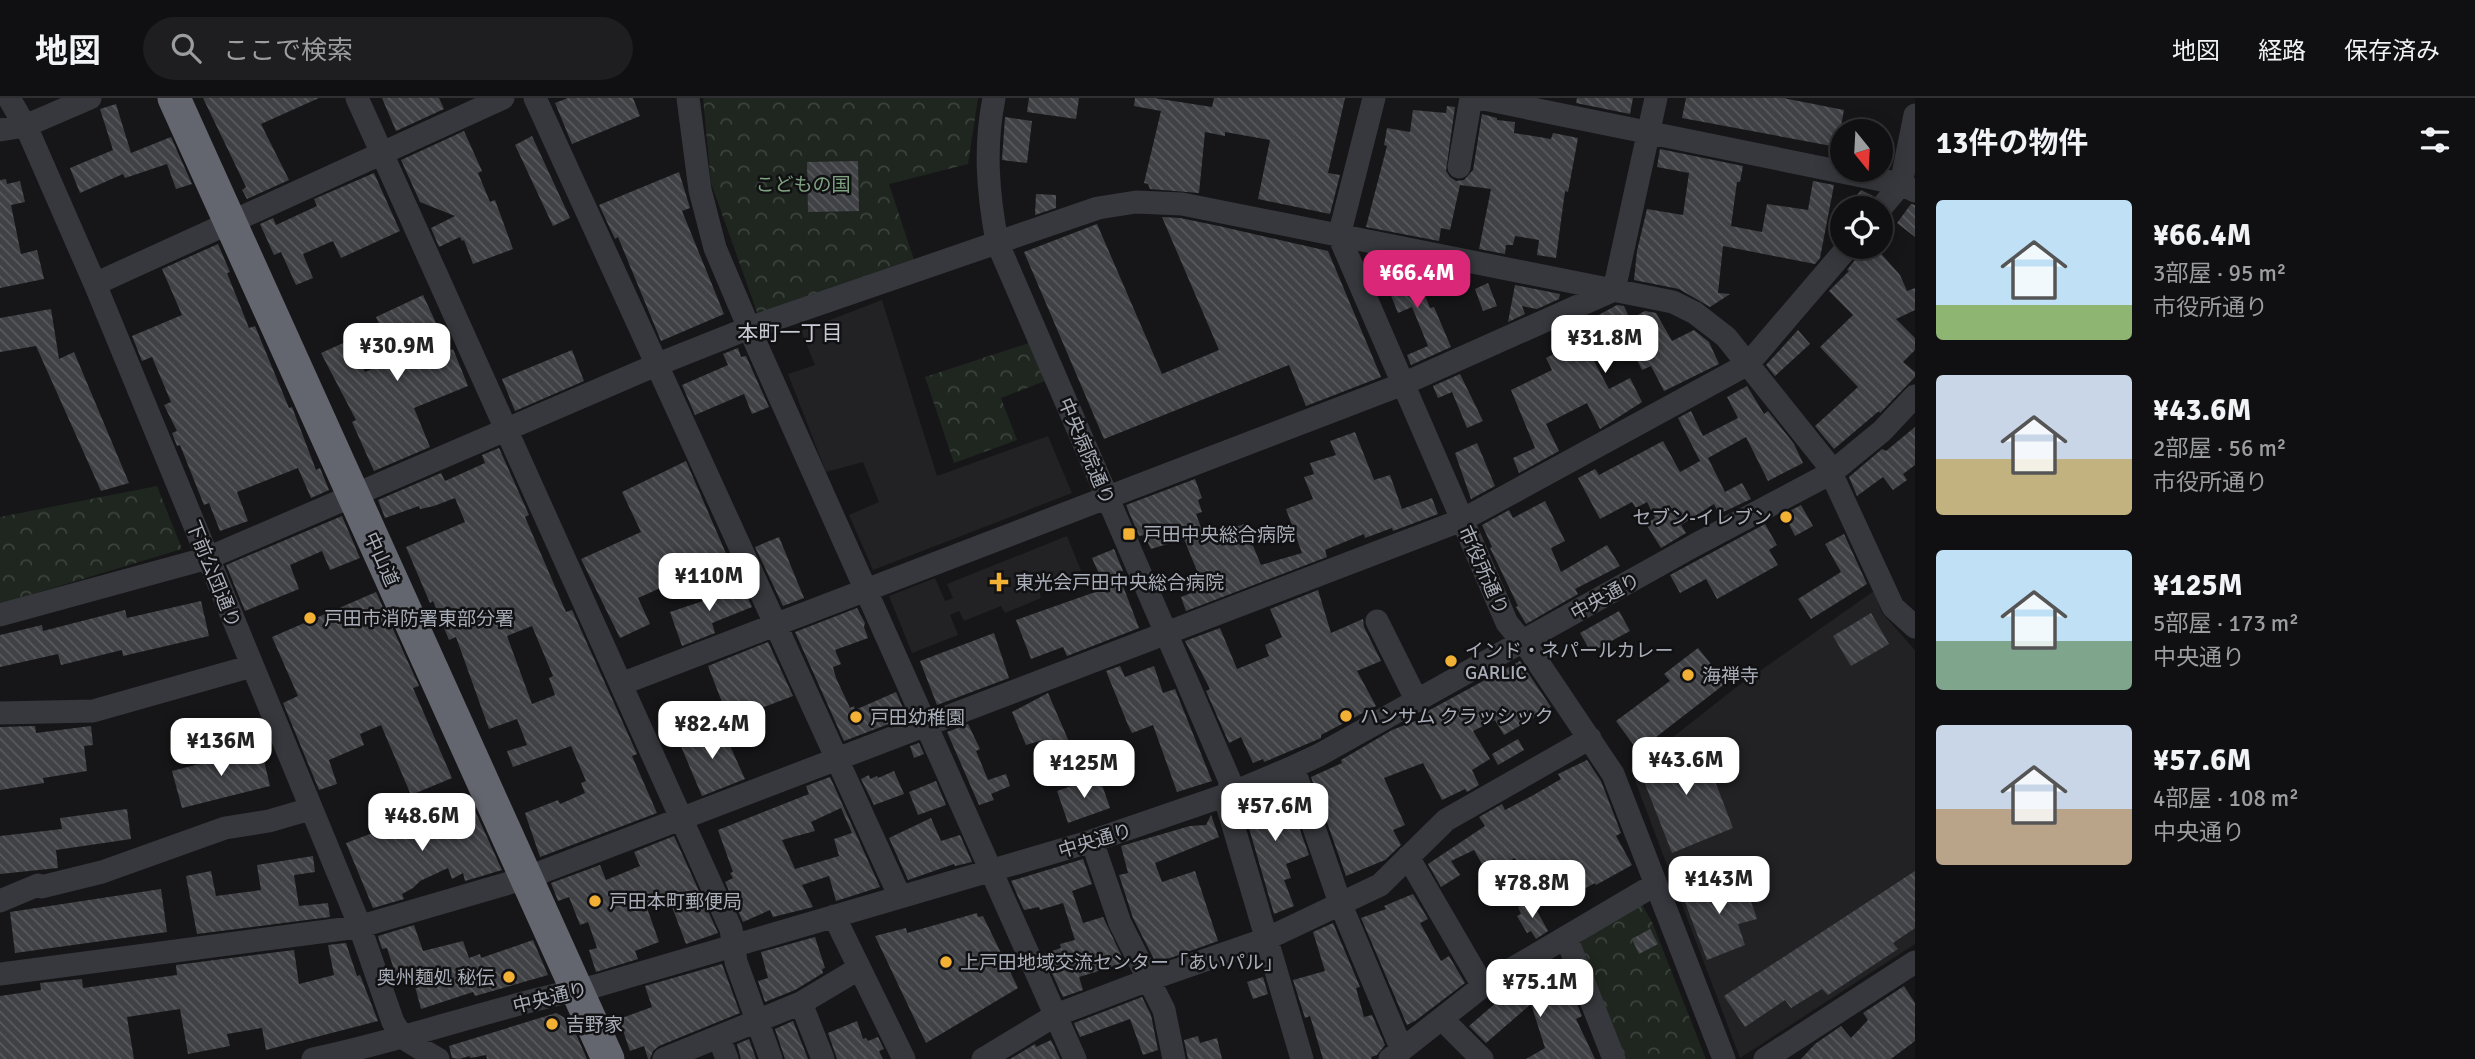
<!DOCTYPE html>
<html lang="ja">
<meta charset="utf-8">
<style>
:root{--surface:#101012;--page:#1e1e20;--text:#f1f3f6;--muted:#9c9d9f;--line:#303032;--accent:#db2777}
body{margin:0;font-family:Signika,"Noto Sans JP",sans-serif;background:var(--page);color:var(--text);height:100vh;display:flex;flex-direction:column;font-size:26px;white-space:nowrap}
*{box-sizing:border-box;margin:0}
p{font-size:23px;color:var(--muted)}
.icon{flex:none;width:38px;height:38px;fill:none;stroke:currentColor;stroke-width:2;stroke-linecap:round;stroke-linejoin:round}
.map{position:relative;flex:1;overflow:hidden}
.drawer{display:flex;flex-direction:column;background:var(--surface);width:560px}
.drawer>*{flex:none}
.needle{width:46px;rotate:162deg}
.buttons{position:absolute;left:1830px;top:21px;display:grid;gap:14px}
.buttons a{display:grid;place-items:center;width:63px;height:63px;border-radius:50%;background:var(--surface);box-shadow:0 4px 18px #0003,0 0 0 2px var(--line);font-size:35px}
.price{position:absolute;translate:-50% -60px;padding:0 16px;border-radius:14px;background:#fff;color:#222;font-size:23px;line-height:46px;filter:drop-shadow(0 2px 4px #0008)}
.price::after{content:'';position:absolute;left:50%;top:42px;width:21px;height:16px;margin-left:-10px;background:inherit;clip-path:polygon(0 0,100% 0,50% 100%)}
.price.selected{background:var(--accent);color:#fff}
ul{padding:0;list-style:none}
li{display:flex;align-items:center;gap:21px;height:175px;padding:0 21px}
li span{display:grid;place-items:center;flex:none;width:196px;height:140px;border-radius:7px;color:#555}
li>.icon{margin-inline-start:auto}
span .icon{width:84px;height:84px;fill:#fffc;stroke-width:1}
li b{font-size:30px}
h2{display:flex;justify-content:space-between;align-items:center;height:84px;padding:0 21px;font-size:30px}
header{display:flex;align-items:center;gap:42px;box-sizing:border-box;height:98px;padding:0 35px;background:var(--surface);border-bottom:2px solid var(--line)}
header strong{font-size:33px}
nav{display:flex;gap:38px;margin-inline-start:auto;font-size:24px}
.search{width:490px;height:63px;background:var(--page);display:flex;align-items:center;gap:18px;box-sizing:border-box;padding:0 24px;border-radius:38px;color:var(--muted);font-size:26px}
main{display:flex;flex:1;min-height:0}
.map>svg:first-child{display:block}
</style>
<header>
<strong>地図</strong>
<div class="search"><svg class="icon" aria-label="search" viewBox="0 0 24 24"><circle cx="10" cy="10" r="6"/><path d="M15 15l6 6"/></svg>ここで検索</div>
<nav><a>地図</a><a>経路</a><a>保存済み</a></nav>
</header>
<main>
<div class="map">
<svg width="1915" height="961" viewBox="0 0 1915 961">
<defs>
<pattern id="park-crowns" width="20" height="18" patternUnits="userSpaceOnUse" patternTransform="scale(1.75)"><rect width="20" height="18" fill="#1e261f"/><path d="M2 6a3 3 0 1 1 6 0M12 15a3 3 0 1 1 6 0" fill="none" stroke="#3c433d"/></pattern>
<pattern id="building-back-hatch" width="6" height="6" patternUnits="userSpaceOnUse" patternTransform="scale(1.75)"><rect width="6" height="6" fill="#404145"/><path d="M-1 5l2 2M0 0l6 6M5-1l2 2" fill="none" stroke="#595a5e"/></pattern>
</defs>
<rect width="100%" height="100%" fill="#161618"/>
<path fill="#222225" d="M882 202 937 378 1048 338 1072 395 873 472 849 417 879 404 863 364 826 374 788 276 815 267 801 233Z
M1067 438 1082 475 1039 492 1041 500 1005 515 1001 508 964 523 959 513 950 517 958 537 912 555 889 498 935 480 945 503 953 500 947 486Z
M1874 493 1882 515 1915 552V846L1740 960 1631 672 1734 591Z"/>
<path fill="url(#park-crowns)" d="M703 0H978L968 66 889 86 914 162 758 217 711 85Z
M1029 245 1045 283 1001 300 1017 342 954 365 925 279Z
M157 388 182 451 0 506V419Z
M1640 803 1652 824 1706 961H1619L1575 848Z"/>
<path fill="url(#building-back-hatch)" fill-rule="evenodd" d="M203 0H319L261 26 289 82 247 101 242 92 246 89Z
M382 0H439L444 11 396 33Z
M568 0H633L640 18 572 46 555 5Z
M1029 0H1079L1076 21 1027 14Z
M1135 0H1154L1212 9 1214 0H1345L1328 75 1340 77 1330 116 1258 101 1270 42 1225 34V38L1205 34 1199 95 1150 91 1148 86 1144 85 1161 13 1134 8Z
M1577 0H1633L1630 16 1576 5Z
M1686 0H1783L1844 12 1837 49 1682 20Z
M116 6 131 55 171 39 192 86 176 91 167 66 125 80 123 76 80 95 70 70 113 52 100 11Z
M1447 8 1455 9 1446 73 1450 79 1456 83 1464 82 1473 72 1482 16 1497 20V22L1515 24 1514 35 1551 41 1553 35 1578 40 1568 94 1565 93 1556 160 1537 157 1539 142 1515 138 1513 147H1506L1505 156 1479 151 1491 91 1460 87 1450 132 1441 130 1439 143 1366 129 1387 48 1384 47 1387 30 1410 34 1413 12 1446 15Z
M1005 19 1032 23 1027 65 1002 62Z
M464 33 482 73 478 75 490 104 495 102 513 151 473 166 464 142 462 143 460 139 439 149 431 130 455 118 420 104 401 62Z
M532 38 570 120 553 128 515 47Z
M1660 51 1743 68 1740 84H1737L1731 128 1762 134 1767 106 1808 112 1813 83 1834 87 1820 160 1815 166 1723 148 1718 195 1730 196 1710 209 1679 191 1634 182 1637 153 1647 111 1683 117 1689 75 1657 69Z
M858 63 859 113 808 114 807 64Z
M679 74 690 110 682 113 724 216 661 243 618 139 615 141 599 107Z
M374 75 400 133 341 160 333 143 303 156 313 180 296 187 281 154 274 157 260 126 273 120 276 127 317 108 314 101Z
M6 81 7 86 20 83 25 104 11 107 21 156 37 152 44 181 0 190V82Z
M1861 92 1873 98 1867 110H1847Z
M1036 96 1056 97V110L1035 117Z
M1911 106 1915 107V139L1897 125Z
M1162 119 1180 120 1219 128 1328 153 1381 279 1306 308 1289 267 1104 341 1024 154 1097 126 1162 276 1219 252Z
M218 146 230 174 227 175 249 230 255 228 289 310 292 309 316 372 320 370 329 392 311 400 298 370 237 394 248 423 220 433 209 405 204 407 180 347 177 348 172 335 177 333 164 307 171 304 152 259 142 263 132 238 182 217 162 171Z
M1865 149H1875L1884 159 1900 177 1907 193 1915 190V212L1896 221 1915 240V252L1903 264 1915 274V279L1880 315 1879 313 1834 351 1815 328 1858 289 1820 249 1853 217 1829 193 1849 173 1847 172Z
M1400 164 1408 165 1415 185 1419 183 1430 210 1434 209 1451 249 1411 267 1407 257 1428 248 1412 209 1398 215 1390 195 1392 194 1383 170Z
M1488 185 1497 208 1483 213 1475 191Z
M1515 187 1560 196 1559 201 1537 211 1522 208 1525 216 1508 224Z
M423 197 449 253 453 251 468 288 414 310 430 349 374 373 352 324 356 322 321 255 350 242 365 274 395 261 376 219Z
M1617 207 1624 208 1630 221 1645 213 1656 215 1672 243 1694 232 1709 244 1719 266 1664 293 1651 268 1642 272 1629 246H1625L1594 263 1609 291 1630 280 1642 304 1600 331 1587 305 1546 326 1559 353 1519 375 1513 360 1535 350 1511 292 1552 272 1546 260 1589 238 1582 226Z
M51 211 59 261 74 254 129 385 101 393 36 248 0 254V220Z
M1798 232 1810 246 1775 278 1766 267Z
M738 250 741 259 746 258 769 309 752 316 744 296 695 317 682 287 728 267 723 256Z
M572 252 584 283 515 313 502 281Z
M1460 276 1483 323 1467 330 1452 294 1438 300 1433 288Z
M1747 288 1764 316 1768 313 1794 346 1803 365 1768 383 1746 339 1708 360 1725 394 1742 385 1751 401 1719 416 1714 406 1681 427 1686 435 1661 450 1646 426 1655 420 1647 404 1636 410 1632 404 1600 421 1578 380 1595 371 1599 377 1663 343 1680 374 1700 363 1678 320 1691 313 1703 338 1738 320 1727 299Z
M1915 329V367L1903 376 1907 382 1893 392 1883 379 1857 398 1849 379 1882 351 1886 353Z
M1355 334 1374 382 1390 377 1402 411 1432 400 1438 416 1393 433 1392 430 1365 440 1364 436 1325 452 1327 459 1186 513 1181 499 1204 490 1184 441 1151 451 1144 437 1139 438 1126 407 1195 381 1202 400 1198 402 1202 414 1196 416 1205 440 1244 426 1261 467 1302 455 1286 411 1313 401 1304 379 1314 376 1310 365 1336 357 1330 343Z
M1477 345 1495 388 1471 401 1455 355Z
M499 350 529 417 525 419 566 514 572 512 637 656 632 658 657 715 540 759 525 715 558 702 560 706 585 695 581 685 586 683 571 648 513 669 507 653 527 647 517 621 489 631 456 539 449 542 433 503 430 505 406 449 465 424 455 400 434 408 420 411 419 408 385 420 378 402 441 375 445 383 485 365 482 357ZM532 528 553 578 549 580 555 597 532 606 507 538Z
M686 363 728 460 638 500 650 526 620 540 581 461 641 434 622 394Z
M1545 403 1565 443 1551 450 1561 474 1607 447 1620 468 1575 491 1578 496 1526 526 1516 509 1518 508 1490 450 1492 449 1482 427 1509 412 1513 420Z
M1801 407 1813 428 1795 438 1784 416Z
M342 418 360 460 330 472 322 453 290 467 299 491 245 513 226 467Z
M1765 426 1777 447 1769 452 1778 467 1717 501 1706 481 1680 495 1670 477Z
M1844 436 1867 486 1811 521 1798 501 1841 474 1825 446Z
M779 439 804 500 783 508 755 449Z
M1114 451 1123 473 1118 475 1139 530 1067 558 1063 549 1031 561 1016 522 1098 493 1097 490 1104 487 1092 460Z
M740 483 752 509 712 525 715 535 682 548 670 514 709 501 707 497Z
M1318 492 1331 535 1363 521 1364 529 1381 563 1357 573 1376 608 1321 637V640L1264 664 1263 661 1253 665 1241 639 1229 645 1206 593 1210 591 1185 543 1220 530 1237 571 1269 558 1265 547 1282 539 1270 511Z
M376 494 419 588 413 590 452 680 411 697 381 627 360 636 364 647 329 662 337 686 319 692 283 605 298 598 272 539Z
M201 503 209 538 123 558 122 552 61 567 58 556 0 569V537L42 527 43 533 125 512 127 520Z
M857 510 865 525 864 529 868 540 835 552 841 566 833 569 836 580 850 610 854 608 855 612 896 594 907 619 844 643 795 534Z
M1619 513 1630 533 1591 554 1580 535Z
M1871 515 1889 546 1851 568 1833 538Z
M994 535 1009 580 937 607 920 563Z
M768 544 793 598 746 616 742 605 725 612 708 568Z
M1698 550 1726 585 1638 653 1616 623 1670 583 1664 576Z
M1520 563 1551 609 1504 637 1495 622 1473 633 1490 661 1472 672 1479 687 1467 694 1465 691 1442 702 1423 665 1384 680 1405 727 1393 732 1401 747 1385 762 1346 778 1311 679 1342 665 1341 662 1392 632 1428 618 1426 614Z
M1120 568 1125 579 1154 568 1163 595 1175 591 1212 683 1177 694 1153 627 1132 635 1128 627 1106 573Z
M1048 595 1076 660 1053 670 1043 642 1026 647 1012 614Z
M968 626 980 651 976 653 988 682 1006 676 1010 688 991 696 994 702 979 707 947 634Z
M35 628 36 635 91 628 93 647 84 648 87 673 43 680 44 685 0 692V629Z
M721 628 745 681 702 698 680 646Z
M1518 641 1524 652 1498 667 1492 656Z
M1700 644 1733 730 1672 755 1638 668Z
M919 645 924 656 914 660 910 648Z
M261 650 270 688 182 710 172 673Z
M1117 658 1125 681 1109 687 1101 664Z
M1587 662 1601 683 1621 735 1616 738 1632 767 1596 787 1595 785 1582 792 1580 789 1540 808 1515 760 1487 775 1474 752 1451 763 1460 777 1441 789 1428 766 1485 728 1479 719 1502 706 1505 712 1530 699 1561 681 1558 676Z
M894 673 904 696 874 707 861 681 869 677 870 681 877 678 878 680Z
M1099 678 1110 710 1068 725 1057 693Z
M830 679 880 789 836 803 829 778 802 787 813 809 773 819 770 812 743 824 725 784 733 780 730 775 733 774 718 732 809 696 806 688ZM841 710 852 735 834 741 839 758 795 771 782 742 815 733 811 724Z
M936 683 946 707 918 717 909 694Z
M1285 690 1309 757 1286 766 1291 780 1284 782 1294 808 1274 816 1242 706Z
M471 704 502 772 465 783 463 775 452 781 448 770 420 783 413 790 402 796 404 801 373 810 346 745 378 733 377 730 396 723 397 725 418 717 422 726Z
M127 711 131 741 56 752 58 770 0 776V738L62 731 60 720Z
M1211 717 1219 739 1155 765 1162 784 1195 773 1218 843 1156 865 1133 820 1119 777 1128 775 1121 748 1190 728 1206 727Z
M931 720 941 743 960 737 972 764 955 768 954 766 908 782 889 740Z
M674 738 718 835 686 846 669 801 647 810 659 844 635 853 638 861 596 874 589 852 597 850 588 824 580 827 569 799 558 803 551 785 600 767 606 782 640 768 634 754Z
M313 758 315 774 294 777 299 808 328 805 330 819 197 836 186 778 211 773 216 798 261 792 257 767Z
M1083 761 1092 786 1072 793 1083 825 1103 819 1125 865 1079 879 1083 892 1063 899 1043 856 1061 850 1060 846 1075 842 1063 805 1040 812 1039 809 1024 812 1011 783Z
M1915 773V830L1893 845 1898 851 1828 897 1822 891 1791 910 1785 902 1745 929 1724 898Z
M1720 781 1724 792 1745 786 1757 821 1738 826 1745 847 1707 862 1681 794Z
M161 791 167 834 15 855 10 814Z
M1413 796 1428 821 1420 825 1441 863 1449 858 1465 885 1415 923 1407 927 1361 820 1386 811 1384 808Z
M1531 802 1548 833 1536 841 1531 833 1527 835 1517 818 1521 816 1518 809Z
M977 815 978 819 983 818 1018 890 926 945 875 838 906 830 907 835Z
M1333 825 1360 889 1356 890 1364 919 1372 917 1385 947 1377 957 1371 959 1372 961H1323L1310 918 1305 920 1293 882 1325 873 1313 834Z
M414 827 423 853 463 843 469 860 480 856 481 860 533 842 548 877 475 898 473 894 421 911 411 873 396 878 387 850 382 851 378 838Z
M1650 831 1658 846 1639 856 1632 841Z
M815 839 825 870 822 871 823 875 795 892 765 904 758 883 768 880 761 854Z
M346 845 357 878 360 877 378 923 266 952 262 930 227 936 230 948 188 956 180 911 127 919 134 961H0V898L41 892 40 885 82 881 83 890 177 877 176 867 294 852 299 886 334 877 328 847Z
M722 866 740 915 659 948 653 953 650 961H648L644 948 630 953 619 921 652 909 645 888Z
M1553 873 1569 906 1576 904 1582 918 1576 921 1595 961H1526L1545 950 1531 906 1486 945 1469 928 1505 897Z
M1263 879 1268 896 1253 901 1247 884Z
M1904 888 1915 905V943L1891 961H1801L1815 946 1841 928 1851 940 1868 922 1863 915Z
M1142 899 1151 917 1158 952 1143 957 1130 921 1080 939 1074 925Z
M556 915 565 920 569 936 575 934 587 961H487L486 957 471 960 469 958 460 961 452 960 449 948Z
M793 923 808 961H785L775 931Z
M857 923 863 941 866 940 868 943 878 939 884 951 879 953 883 961H837L828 935Z
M1198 938 1200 945 1217 940 1222 961H1188L1184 942Z
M749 941 756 961H741L737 946Z
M1051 942 1060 961H1010L1035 946 1036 949Z"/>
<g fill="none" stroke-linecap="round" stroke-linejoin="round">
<path stroke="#37383d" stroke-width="23" d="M9 0 29 35 95 186 357 821 393 924 403 940 438 961
M357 0 731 831 736 864 771 961
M535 0 900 799
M688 0 700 92 715 150 749 230 1075 961
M994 0C984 50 988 95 997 144L1230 683 1228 710 1302 961
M1374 0 1339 138 1507 525 1531 554 1613 676 1724 961
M1479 0 1901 86 1915 93
M0 32 25 28 90 0
M1459 69 1471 0
M1881 110 1901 86 1915 17
M95 186 503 0
M0 517 208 460 656 267 749 230 1098 110 1136 104 1182 106 1673 204 1695 215 1726 239 1826 364 1893 509 1915 529
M1377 523 1417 603
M621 586 1403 286 1614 192 1656 0
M0 615 93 613 252 568
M1293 669 1340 805 1402 952
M1092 743 1120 825 1164 912 1174 961
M1408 759 1483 888
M0 803 38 787 41 789 102 774 225 730 269 723 310 711
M834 818 904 961
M1566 839 1614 961
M0 876 358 829 526 780 1462 422 1748 266 1848 149
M801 905 823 961
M1443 922 1482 961
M719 939 727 961
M313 961C409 941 500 907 596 888L1092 743 1229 696 1293 669 1319 657 1695 447 1831 375 1882 333 1915 298
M664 961 801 905 858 871
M983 961 1056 917 1148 882 1266 841 1380 787 1446 722 1590 640
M1390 961 1483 888 1656 786
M1765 961 1915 864"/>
<path stroke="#63666e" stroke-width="33" d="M174 0 608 961"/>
</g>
<g fill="#f2b134" stroke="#111113" stroke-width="2.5">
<circle cx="1786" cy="419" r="7"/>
<rect x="1122" y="429" width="14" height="14" rx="3.5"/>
<path d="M995.5 473.5h7v7h7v7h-7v7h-7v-7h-7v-7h7z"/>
<circle cx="310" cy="520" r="7"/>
<circle cx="1451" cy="563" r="7"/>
<circle cx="1688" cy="577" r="7"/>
<circle cx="1346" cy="618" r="7"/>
<circle cx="856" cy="619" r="7"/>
<circle cx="595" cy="803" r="7"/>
<circle cx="946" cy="864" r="7"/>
<circle cx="509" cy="879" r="7"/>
<circle cx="552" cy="926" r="7"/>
</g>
<g text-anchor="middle" stroke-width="5" stroke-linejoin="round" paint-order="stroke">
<g font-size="19" fill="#7fa381" stroke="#111113">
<text x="803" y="93">こどもの国</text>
</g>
<g font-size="19" fill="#a8adb8" stroke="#111113">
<text transform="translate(1087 353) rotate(67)" y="7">中央病院通り</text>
<text transform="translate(382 461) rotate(66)" y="7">中山道</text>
<text transform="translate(1484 472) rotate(66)" y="7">市役所通り</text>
<text transform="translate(214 476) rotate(68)" y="7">下前公団通り</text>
<text transform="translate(1605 498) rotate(-29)" y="7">中央通り</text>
<text transform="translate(1095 742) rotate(-17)" y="7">中央通り</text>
<text transform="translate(550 899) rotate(-14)" y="7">中央通り</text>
</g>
<g font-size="19" fill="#a8adb8" stroke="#111113" text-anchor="start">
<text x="1772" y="426" text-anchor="end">セブン-イレブン</text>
<text x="1143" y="443">戸田中央総合病院</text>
<text x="1015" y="491">東光会戸田中央総合病院</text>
<text x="324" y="527">戸田市消防署東部分署</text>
<text x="1465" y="559">インド・ネパールカレー<tspan x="1465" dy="22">GARLIC</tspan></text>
<text x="1702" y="584">海禅寺</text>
<text x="1360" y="625">ハンサム クラッシック</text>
<text x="870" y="626">戸田幼稚園</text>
<text x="609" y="810">戸田本町郵便局</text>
<text x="960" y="871">上戸田地域交流センター「あいパル」</text>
<text x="495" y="886" text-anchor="end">奥州麺処 秘伝</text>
<text x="566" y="933">吉野家</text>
</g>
<g font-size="21" fill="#c9ccd4" stroke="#111113">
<text x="790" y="242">本町一丁目</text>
</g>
</g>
</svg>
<div class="buttons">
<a><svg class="needle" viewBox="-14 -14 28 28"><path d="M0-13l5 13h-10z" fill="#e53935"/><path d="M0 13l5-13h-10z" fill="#9c9d9f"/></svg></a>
<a><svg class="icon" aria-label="locate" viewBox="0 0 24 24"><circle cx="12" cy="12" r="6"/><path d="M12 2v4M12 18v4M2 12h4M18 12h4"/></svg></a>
</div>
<b class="price selected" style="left:1417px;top:212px">¥66.4M</b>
<b class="price" style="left:1605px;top:277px">¥31.8M</b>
<b class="price" style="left:397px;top:285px">¥30.9M</b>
<b class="price" style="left:709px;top:515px">¥110M</b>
<b class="price" style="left:712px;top:663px">¥82.4M</b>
<b class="price" style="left:221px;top:680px">¥136M</b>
<b class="price" style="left:1686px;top:699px">¥43.6M</b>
<b class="price" style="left:1084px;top:702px">¥125M</b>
<b class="price" style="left:1275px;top:745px">¥57.6M</b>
<b class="price" style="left:422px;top:755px">¥48.6M</b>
<b class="price" style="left:1719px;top:818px">¥143M</b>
<b class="price" style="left:1532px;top:822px">¥78.8M</b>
<b class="price" style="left:1540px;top:921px">¥75.1M</b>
</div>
<section class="drawer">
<h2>13件の物件<svg class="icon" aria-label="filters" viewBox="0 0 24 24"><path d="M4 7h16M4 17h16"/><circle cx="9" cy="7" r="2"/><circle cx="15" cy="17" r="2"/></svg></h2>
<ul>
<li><span style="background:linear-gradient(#bfe0f5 75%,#8fb573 0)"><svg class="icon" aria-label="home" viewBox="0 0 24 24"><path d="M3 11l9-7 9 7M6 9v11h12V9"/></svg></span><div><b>¥66.4M</b><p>3部屋 · 95 m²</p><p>市役所通り</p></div></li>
<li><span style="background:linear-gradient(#c9d6e8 60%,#c2b280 0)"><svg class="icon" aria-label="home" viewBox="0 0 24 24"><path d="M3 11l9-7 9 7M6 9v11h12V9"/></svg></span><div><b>¥43.6M</b><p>2部屋 · 56 m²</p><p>市役所通り</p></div></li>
<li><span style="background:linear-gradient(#bfe0f5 65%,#7fa58c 0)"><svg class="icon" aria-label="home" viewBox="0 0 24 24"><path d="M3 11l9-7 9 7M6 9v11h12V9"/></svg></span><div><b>¥125M</b><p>5部屋 · 173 m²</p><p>中央通り</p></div></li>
<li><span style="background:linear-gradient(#c9d6e8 60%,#b9a48a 0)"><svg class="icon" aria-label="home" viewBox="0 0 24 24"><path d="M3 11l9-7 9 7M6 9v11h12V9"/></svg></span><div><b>¥57.6M</b><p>4部屋 · 108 m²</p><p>中央通り</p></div></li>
</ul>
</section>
</main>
